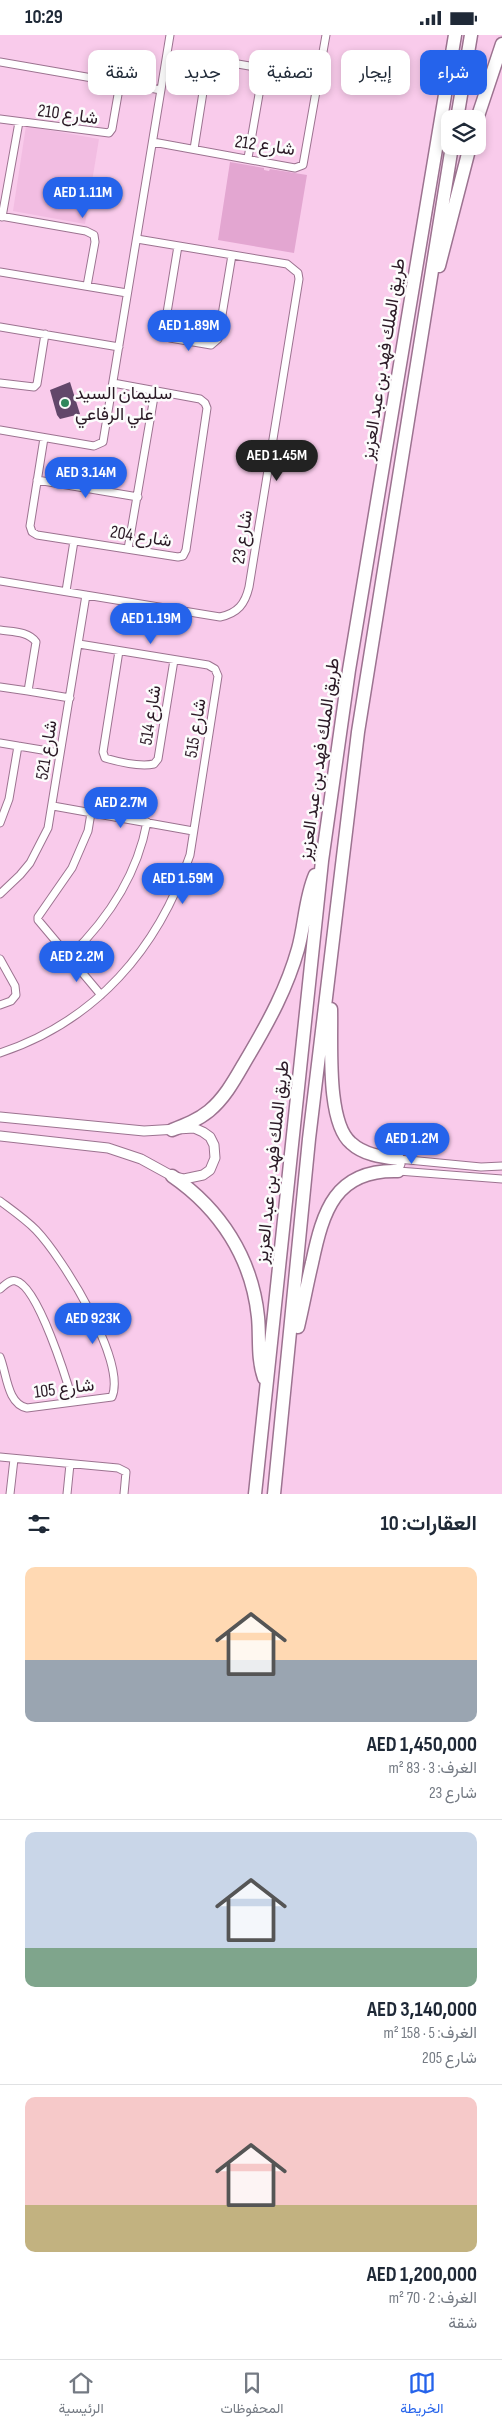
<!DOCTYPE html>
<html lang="ar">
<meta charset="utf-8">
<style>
:root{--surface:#fff;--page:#f2f2f3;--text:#1f2937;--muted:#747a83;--line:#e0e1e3;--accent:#2563eb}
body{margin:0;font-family:"Sofia Sans Condensed",Vazirmatn,sans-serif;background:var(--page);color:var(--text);direction:rtl;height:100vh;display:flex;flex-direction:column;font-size:19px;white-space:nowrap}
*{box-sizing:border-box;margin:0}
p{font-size:16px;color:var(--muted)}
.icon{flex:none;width:28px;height:28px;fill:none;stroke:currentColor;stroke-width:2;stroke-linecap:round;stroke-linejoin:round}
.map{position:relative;height:1459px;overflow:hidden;direction:ltr}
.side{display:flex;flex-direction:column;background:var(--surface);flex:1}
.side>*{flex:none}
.banner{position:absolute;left:15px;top:15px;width:472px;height:45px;direction:rtl;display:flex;gap:10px}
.buttons{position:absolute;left:441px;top:75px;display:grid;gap:10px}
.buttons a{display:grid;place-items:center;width:45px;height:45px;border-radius:10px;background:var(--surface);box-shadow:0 2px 8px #0003;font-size:25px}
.price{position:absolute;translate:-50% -42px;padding:0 11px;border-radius:18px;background:var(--accent);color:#fff;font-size:16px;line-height:32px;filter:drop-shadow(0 1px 2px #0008)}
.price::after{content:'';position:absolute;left:50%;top:30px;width:15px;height:11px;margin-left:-8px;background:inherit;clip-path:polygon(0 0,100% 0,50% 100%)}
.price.active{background:#222;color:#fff}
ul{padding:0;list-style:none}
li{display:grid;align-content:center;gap:10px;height:265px;padding:0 25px}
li+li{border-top:1px solid var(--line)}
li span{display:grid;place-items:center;height:155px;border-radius:10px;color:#555}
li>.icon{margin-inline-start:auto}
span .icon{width:90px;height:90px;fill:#fffc;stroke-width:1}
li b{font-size:21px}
h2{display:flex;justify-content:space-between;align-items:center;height:60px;padding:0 25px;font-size:21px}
.tag{padding:0 18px;border-radius:10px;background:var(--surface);box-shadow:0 2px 8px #0003;font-size:18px;line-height:45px}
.tag.active{background:var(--accent);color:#fff}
.status{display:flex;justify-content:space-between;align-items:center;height:35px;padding:0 25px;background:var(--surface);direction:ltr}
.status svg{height:14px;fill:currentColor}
.dock{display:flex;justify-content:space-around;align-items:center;height:70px;border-top:1px solid var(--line);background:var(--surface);font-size:14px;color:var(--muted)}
.dock a{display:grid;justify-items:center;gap:2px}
.dock .active{color:var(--accent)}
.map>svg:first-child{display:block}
</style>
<div class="status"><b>10:29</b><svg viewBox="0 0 49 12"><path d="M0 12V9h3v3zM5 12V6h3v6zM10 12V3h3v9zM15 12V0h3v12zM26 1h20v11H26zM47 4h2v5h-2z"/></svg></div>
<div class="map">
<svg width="502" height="1459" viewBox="0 0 502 1459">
<rect width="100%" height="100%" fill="#f9cbeb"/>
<path fill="#f2bde2" d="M26 91 99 104 85 189 13 176Z"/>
<path fill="#e3a6d1" d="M230 127 264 133V135L269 136 270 134 307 140 294 218 218 205Z"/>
<path fill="#62476a" d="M70 347 80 379 60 384 57 380 50 355Z"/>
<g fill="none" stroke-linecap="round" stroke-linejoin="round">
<defs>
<path id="minor" d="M0 27 161 55
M0 84 109 98 112 94 120 48
M153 107 295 133 303 130 326 0
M194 114 207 32 215 25 255 32 262 42 248 123
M0 181 86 196 94 200 95 207 87 251
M2 182 19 87
M178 211 164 296 170 303 211 310 218 304 232 220
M0 237 127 258
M0 292 119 312
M0 348 34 352 37 349 45 299
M0 395 94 411 103 407 170 0
M44 403 30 491 32 497 37 500 178 522 183 521 186 515 207 373 205 368 200 364 113 348
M37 445 138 462
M128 514 155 356
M0 546 220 582C238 578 245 569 249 552L299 244 298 238 287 229 137 204
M66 556 74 506
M0 595C12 597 28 596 36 607L28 656 70 663
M119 616 103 717 105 723C119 727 140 732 154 729L158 724 174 625
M0 652 28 656
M0 708 60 718
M53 771 193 796
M91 778 88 796 72 833 38 882V885L101 960
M0 788 9 764 18 711
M0 859 20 840 30 828 48 793 86 560
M70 921C108 884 137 841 147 787
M0 924 15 951 16 960 11 966 0 970
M0 1018C96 986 158 914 190 820L218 641 215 634 208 630 79 609
M398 1124 401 1129 398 1136 502 1144
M398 1124 481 1132 502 1131
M0 1166C12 1175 25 1184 36 1195 62 1222 127 1326 112 1362L27 1373C7 1369 7 1339 0 1322
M0 1254C5 1250 10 1244 16 1246 38 1251 67 1346 73 1367
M0 1422 118 1433 126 1437 124 1459
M10 1459 14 1424
M67 1459 70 1429"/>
<path id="secondary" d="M0 1082 144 1096 194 1093 203 1097 210 1102 214 1110 215 1123 210 1135 203 1140 184 1144 172 1141 141 1124 108 1113 0 1101"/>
<path id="motorway" d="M457 84 471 0
M477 84 502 9
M439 231 470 111
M331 974C332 1007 326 1087 351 1108 364 1120 382 1122 398 1124
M172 1095C185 1090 198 1085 209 1076 227 1061 237 1040 249 1020 269 986 287 953 298 914 305 889 305 863 315 840
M172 1141C220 1174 252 1223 258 1282 260 1302 257 1323 264 1343
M298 1292C303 1271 307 1249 312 1228 323 1176 335 1134 398 1136
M255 1459 322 826 349 635 455 0
M274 1459 309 1104 358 697 452 111"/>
</defs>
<use href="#minor" stroke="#9c7390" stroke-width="9"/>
<use href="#secondary" stroke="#9c7390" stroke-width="11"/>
<use href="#motorway" stroke="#9c7390" stroke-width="15"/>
<use href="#minor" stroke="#fff" stroke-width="7"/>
<use href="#secondary" stroke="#fff" stroke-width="9"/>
<use href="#motorway" stroke="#fff" stroke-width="12"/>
</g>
<circle fill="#30875c" stroke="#fcfcfc" stroke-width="2" cx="65" cy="368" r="5"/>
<g text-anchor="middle" stroke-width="5" stroke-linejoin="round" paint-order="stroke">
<g font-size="18" fill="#2a1925" stroke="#fcfcfc">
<text transform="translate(68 79) rotate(8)" y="6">شارع 210</text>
<text transform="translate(265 110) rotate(8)" y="6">شارع 212</text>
<text transform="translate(383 324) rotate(-81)" y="6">طريق الملك فهد بن عبد العزيز</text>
<text transform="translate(141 501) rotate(9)" y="6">شارع 204</text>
<text transform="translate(242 502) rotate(-81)" y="6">شارع 23</text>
<text transform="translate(150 680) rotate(-81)" y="6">شارع 514</text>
<text transform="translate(195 693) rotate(-81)" y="6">شارع 515</text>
<text transform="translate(46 715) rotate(-81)" y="6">شارع 521</text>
<text transform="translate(319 724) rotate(-82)" y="6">طريق الملك فهد بن عبد العزيز</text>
<text transform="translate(272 1127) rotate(-84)" y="6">طريق الملك فهد بن عبد العزيز</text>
<text transform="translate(64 1353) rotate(-7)" y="6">شارع 105</text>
</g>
<g font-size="18" fill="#2a1925" stroke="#fcfcfc" text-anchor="start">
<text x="75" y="364">سليمان السيد<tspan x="75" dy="21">علي الرفاعي</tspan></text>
</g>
</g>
</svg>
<div class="buttons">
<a><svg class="icon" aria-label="layers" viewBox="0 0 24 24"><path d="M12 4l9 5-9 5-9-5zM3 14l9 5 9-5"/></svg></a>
</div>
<b class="price" style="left:83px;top:184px">AED 1.11M</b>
<b class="price" style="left:189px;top:317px">AED 1.89M</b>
<b class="price active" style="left:277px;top:447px">AED 1.45M</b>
<b class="price" style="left:86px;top:464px">AED 3.14M</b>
<b class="price" style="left:151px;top:610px">AED 1.19M</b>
<b class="price" style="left:121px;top:794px">AED 2.7M</b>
<b class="price" style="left:183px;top:870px">AED 1.59M</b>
<b class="price" style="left:77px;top:948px">AED 2.2M</b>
<b class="price" style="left:412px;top:1130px">AED 1.2M</b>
<b class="price" style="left:93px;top:1310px">AED 923K</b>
<div class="banner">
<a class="tag active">شراء</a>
<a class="tag">إيجار</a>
<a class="tag">تصفية</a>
<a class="tag">جديد</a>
<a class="tag">شقة</a>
</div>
</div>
<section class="side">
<h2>العقارات: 10<svg class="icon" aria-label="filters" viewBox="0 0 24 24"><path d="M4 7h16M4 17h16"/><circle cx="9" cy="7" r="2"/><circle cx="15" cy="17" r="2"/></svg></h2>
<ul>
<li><span style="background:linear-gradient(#ffd9b3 60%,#9aa5b1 0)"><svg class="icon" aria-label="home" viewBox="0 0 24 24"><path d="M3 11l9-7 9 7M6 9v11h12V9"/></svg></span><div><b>AED 1,450,000</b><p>الغرف: 3 · 83 m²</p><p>شارع 23</p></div></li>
<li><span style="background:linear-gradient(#c9d6e8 75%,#7fa58c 0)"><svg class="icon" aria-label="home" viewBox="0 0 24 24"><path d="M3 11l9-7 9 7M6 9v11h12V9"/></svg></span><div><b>AED 3,140,000</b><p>الغرف: 5 · 158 m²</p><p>شارع 205</p></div></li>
<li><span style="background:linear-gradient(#f6c9c9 70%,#c2b280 0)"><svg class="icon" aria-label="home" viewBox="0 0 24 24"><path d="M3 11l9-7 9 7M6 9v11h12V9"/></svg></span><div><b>AED 1,200,000</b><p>الغرف: 2 · 70 m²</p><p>شقة</p></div></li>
</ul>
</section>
<nav class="dock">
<a class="active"><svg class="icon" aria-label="map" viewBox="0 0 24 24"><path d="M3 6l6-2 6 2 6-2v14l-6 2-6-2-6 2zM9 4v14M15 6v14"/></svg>الخريطة</a>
<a><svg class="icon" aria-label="saved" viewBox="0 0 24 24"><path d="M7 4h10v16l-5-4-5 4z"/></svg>المحفوظات</a>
<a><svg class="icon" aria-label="home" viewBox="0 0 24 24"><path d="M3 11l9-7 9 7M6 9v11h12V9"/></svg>الرئيسية</a>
</nav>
